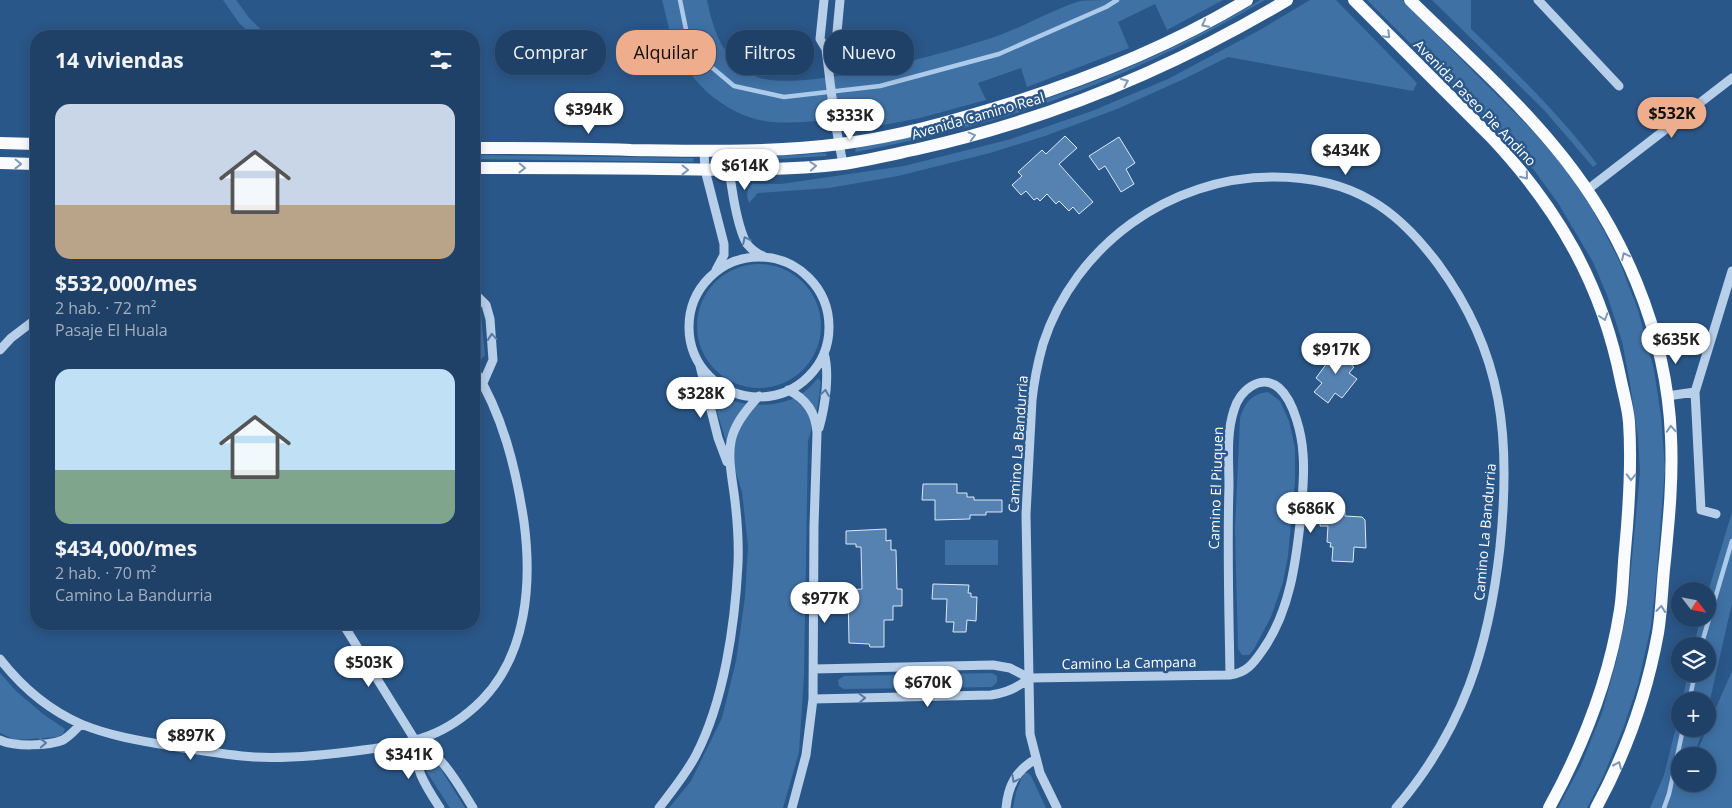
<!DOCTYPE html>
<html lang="es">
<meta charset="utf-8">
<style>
:root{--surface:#204167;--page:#2d4c70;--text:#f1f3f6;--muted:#a2afc0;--line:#3d5a7b;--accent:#eead8d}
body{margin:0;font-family:"Open Sans",sans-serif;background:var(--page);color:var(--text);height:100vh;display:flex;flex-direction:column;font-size:19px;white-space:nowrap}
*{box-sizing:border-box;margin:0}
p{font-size:16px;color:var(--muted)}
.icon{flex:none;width:28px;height:28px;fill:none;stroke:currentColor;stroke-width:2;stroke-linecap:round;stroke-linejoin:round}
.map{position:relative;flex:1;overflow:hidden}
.drawer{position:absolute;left:30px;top:30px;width:450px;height:600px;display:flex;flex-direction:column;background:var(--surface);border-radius:20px;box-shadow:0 2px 12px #0003,0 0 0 1px var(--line)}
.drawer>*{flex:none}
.hud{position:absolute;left:495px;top:30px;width:475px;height:45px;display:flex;gap:10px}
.needle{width:32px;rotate:122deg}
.fabs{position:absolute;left:1671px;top:582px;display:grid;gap:10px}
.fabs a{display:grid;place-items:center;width:45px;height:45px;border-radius:50%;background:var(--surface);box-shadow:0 2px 12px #0003,0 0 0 1px var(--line);font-size:25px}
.price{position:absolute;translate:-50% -42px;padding:0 11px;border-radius:18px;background:#fff;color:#222;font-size:16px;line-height:32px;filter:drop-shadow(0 1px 2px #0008)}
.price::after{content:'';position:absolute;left:50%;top:30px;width:15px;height:11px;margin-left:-8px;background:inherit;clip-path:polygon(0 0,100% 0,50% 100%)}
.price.current{background:var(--accent);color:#111}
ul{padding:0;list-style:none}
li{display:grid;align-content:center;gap:10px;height:265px;padding:0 25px}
li span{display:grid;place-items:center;height:155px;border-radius:15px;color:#555}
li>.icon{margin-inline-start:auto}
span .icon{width:90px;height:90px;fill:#fffc;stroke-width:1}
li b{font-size:21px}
h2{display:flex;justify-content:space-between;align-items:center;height:60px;padding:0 25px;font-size:21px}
.pill{padding:0 18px;border-radius:20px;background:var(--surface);box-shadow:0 2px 12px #0003,0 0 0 1px var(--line);font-size:18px;line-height:45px}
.pill.current{background:var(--accent);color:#111}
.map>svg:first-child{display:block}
</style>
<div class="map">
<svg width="1732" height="808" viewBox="0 0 1732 808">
<rect width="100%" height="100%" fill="#2a5789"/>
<path fill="#3f71a5" d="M223 0H236L250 19 268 36H253L239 23Z
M662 0H707C714 33 722 57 753 75 790 97 956 51 1000 35 1027 25 1052 10 1080 1 1090 0 1106 0 1117 0 1153 0 1188 0 1223 0L1167 30 1155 4 1118 22 1129 48 1027 87 1021 68 978 83 986 100 920 118 852 131 850 117C824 120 798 124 773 122 734 119 696 90 679 55 670 38 667 19 662 0Z
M1260 0H1265C1184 48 1097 88 1007 116 957 131 907 142 856 152L855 150 856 148C997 122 1137 75 1260 0Z
M1310 0H1336L1417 83 1413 91 1228 57 1184 79 1117 109 1045 136 990 153 898 176 829 188 758 193 749 203C746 195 746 191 752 184H781L904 166 1011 139 1092 111 1168 79 1258 31Z
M1367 0H1402L1533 131 1567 171 1592 209 1619 260 1638 310 1654 370 1661 416 1665 468 1656 582 1651 626 1638 684 1623 729 1603 777 1587 808H1558L1581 765 1602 713 1616 662 1627 611 1640 472 1638 437 1630 384 1622 341 1607 295 1593 262 1558 203 1534 170 1474 107Z
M1432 0H1471V29C1516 72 1560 115 1597 164L1593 167 1544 110Z
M825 153 827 155 826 156 738 162 734 161V159Z
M474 155 693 158 694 159 693 162 474 159Z
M697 326a62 62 0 1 1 124 0a62 62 0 1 1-124 0Z
M474 305 481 315 485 355 478 363 474 359Z
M818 378 821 382 817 410 808 441 804 676 799 752 783 808H669L691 781 722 718 736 661 745 597 748 546 742 492 711 393C721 392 728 400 737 402 757 407 787 406 804 392 809 388 814 383 818 378Z
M1268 392 1280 401 1289 421 1295 448V481L1288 556 1283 582 1271 617 1254 649 1249 655H1242L1238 649 1235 529 1240 418C1245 403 1251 394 1268 392Z
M1732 512V603L1708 709V701H1682L1688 674H1708V646H1694L1700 619H1708V592Z
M945 540H998V565H945Z
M1732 671V808H1650L1664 775 1680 711V729H1703L1694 756H1680V784H1708V756H1695Z
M0 673 16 691 43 714 65 729 63 734 57 737 15 740 0 733Z
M992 673 997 676V682L992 687 844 689 839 686 838 680 844 676Z
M433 761 437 763 465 808H450L427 772 426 768 428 763Z
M1024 773H1028L1031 776 1046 808H1013L1016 792Z"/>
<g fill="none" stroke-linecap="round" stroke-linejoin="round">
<path stroke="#accae9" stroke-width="4.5" d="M680 0 690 49 734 86 784 97 880 86 999 54 1106 7 1117 0
M1701 646 1732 541
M1689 701 1695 674
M1664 808 1669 794 1683 729"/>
</g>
<path fill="#5682b2" stroke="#dbe8f7" d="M1065 136 1077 148 1059 164 1093 202 1079 214 1073 207 1069 211 1059 201 1056 204 1047 194 1040 201 1037 198 1034 200 1026 191 1021 195 1012 185 1022 176 1018 172 1042 150 1046 154Z
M1119 137 1135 163 1126 169 1134 184 1121 192 1105 166 1099 170 1089 156Z
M1339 343 1354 354 1348 362 1354 367 1349 373 1357 379 1342 398 1335 393 1328 403 1314 392 1322 383 1316 378 1327 363 1325 361Z
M923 484H957V493H967V497H974V500H1002V512H986V515H970V519L935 520V500H922Z
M1321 510 1345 511V516L1362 517 1365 520 1366 548 1354 547 1353 562 1332 561 1333 547H1330L1331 543 1327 542 1328 526H1320Z
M886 529V541L891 540V550H896L897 589H902V606H893V620H884V647H870L869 644 849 643 848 590 862 589 861 547H856V544H846V531Z
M933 584 969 585 968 593H971V597H977L976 621 967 620 966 632H953L954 622H946L947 599H932Z"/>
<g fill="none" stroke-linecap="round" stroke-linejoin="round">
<path stroke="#b7cfe9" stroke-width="9" d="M824 0 820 39 826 49 835 122 843 164
M1538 0 1619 86
M826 49 836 43 840 0
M704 151 705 170 724 244V255L716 270
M727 151C729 173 736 226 747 244 751 249 756 253 763 256
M1587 190 1732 78
M689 327a70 70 0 1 1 140 0a70 70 0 1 1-140 0Z
M474 293 486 305 490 319 493 360 483 383
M0 350 11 338 36 319
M700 366 718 438 727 462
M788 390C807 399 816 413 817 433L814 526 813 699 806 755 792 808
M1667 396 1695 392
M819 428C825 407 830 374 824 353
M1716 514 1701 510 1695 392 1732 271
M343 624 415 740C444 757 456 781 473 808
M0 659C21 686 49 710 81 724 110 736 141 741 171 746 198 750 226 755 254 757 290 759 327 755 363 750 385 747 407 744 428 736 447 729 467 715 482 700 527 654 532 583 524 522 516 469 503 415 474 369
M814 669 993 665 1010 668 1029 678 1230 675C1246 673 1253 664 1262 651 1290 612 1296 562 1301 515 1302 495 1305 475 1303 454 1302 435 1294 401 1279 388 1260 372 1239 392 1234 410 1226 434 1229 461 1229 486 1227 549 1229 612 1230 675
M813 699 991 695C1006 693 1018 688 1029 678
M0 740C14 747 49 746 63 740 70 736 75 730 81 724
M415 740C414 769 425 785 440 808
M659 808C672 791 686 774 696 755 724 701 735 625 738 564 739 540 737 516 734 493 727 447 725 432 759 396
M1006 808C1008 786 1016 770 1036 759
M1057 808 1040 773 1030 734 1026 514 1032 400C1034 381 1038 362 1043 344 1075 245 1170 177 1273 177 1307 177 1342 183 1372 201 1398 216 1420 240 1438 264 1504 354 1511 439 1500 547 1489 647 1463 730 1396 808"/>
<path stroke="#f9fbfe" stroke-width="12" d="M1354 0 1490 136C1557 207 1602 284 1621 381 1624 395 1628 409 1629 422 1632 465 1629 507 1625 550 1623 570 1623 591 1620 610 1609 681 1583 746 1549 808
M1410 0C1459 48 1511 94 1554 146 1622 227 1667 332 1671 437 1673 479 1669 519 1665 560 1662 584 1662 609 1658 633 1647 694 1626 753 1596 808
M0 143 36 144
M474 148C526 148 578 148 631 150 700 151 771 153 840 144 897 137 953 121 1008 104 1091 78 1172 45 1247 0
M0 163 36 164
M474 168C536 168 598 168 661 169 721 170 783 171 843 164 868 160 894 154 918 149 1048 120 1173 68 1287 0"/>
</g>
<defs><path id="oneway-chevron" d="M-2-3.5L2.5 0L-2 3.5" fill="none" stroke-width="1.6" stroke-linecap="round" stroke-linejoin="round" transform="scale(1.25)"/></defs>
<g stroke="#7d99b8">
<use href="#oneway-chevron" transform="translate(1205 24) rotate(153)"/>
<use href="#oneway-chevron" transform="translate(1387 35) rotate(45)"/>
<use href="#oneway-chevron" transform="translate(1125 82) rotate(-23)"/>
<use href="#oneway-chevron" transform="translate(972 136) rotate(-15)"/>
<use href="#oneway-chevron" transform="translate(18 164) rotate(1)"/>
<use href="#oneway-chevron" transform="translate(813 166) rotate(-5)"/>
<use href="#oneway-chevron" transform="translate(522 168) rotate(1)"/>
<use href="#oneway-chevron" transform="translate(685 170) rotate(1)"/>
<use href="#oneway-chevron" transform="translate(1525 176) rotate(51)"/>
<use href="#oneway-chevron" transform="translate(1625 256) rotate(-115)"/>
<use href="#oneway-chevron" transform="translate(1604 317) rotate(72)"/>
<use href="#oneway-chevron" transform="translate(1671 429) rotate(-94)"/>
<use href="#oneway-chevron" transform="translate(1631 477) rotate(91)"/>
<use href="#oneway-chevron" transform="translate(1661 609) rotate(-83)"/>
<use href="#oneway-chevron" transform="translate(1618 765) rotate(-66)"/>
</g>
<g stroke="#547ba6">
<use href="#oneway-chevron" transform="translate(746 240) rotate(-116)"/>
<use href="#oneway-chevron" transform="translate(492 337) rotate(-95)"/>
<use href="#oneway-chevron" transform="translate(825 393) rotate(-82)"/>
<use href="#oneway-chevron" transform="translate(862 698) rotate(-2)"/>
<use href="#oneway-chevron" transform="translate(43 743) rotate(-4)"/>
<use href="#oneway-chevron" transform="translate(1015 779) rotate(119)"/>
</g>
<g text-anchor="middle" stroke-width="5" stroke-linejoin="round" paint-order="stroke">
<g font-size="14" fill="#fff" stroke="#2a5789">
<text transform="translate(1475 103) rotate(46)" y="5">Avenida Paseo Pie Andino</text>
<text transform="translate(978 116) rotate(-16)" y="5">Avenida Camino Real</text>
<text transform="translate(1018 444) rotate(-86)" y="5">Camino La Bandurria</text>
<text transform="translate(1216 488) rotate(-88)" y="5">Camino El Piuquen</text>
<text transform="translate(1485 532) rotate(-85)" y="5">Camino La Bandurria</text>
<text transform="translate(1129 663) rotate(-1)" y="5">Camino La Campana</text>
</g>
</g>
</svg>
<div class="fabs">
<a><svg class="needle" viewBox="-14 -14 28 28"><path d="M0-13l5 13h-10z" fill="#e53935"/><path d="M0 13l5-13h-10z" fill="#a2afc0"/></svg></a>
<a><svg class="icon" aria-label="layers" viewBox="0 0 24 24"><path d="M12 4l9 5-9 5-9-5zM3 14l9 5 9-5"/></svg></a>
<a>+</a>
<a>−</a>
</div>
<b class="price" style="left:589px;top:135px">$394K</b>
<b class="price current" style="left:1672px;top:139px">$532K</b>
<b class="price" style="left:850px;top:141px">$333K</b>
<b class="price" style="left:1346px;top:176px">$434K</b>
<b class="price" style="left:745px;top:191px">$614K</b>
<b class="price" style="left:1676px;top:365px">$635K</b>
<b class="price" style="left:1336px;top:375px">$917K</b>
<b class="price" style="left:701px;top:419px">$328K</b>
<b class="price" style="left:1311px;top:534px">$686K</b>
<b class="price" style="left:825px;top:624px">$977K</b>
<b class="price" style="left:369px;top:688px">$503K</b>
<b class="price" style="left:928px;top:708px">$670K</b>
<b class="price" style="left:191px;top:761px">$897K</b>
<b class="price" style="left:409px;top:780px">$341K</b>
<div class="hud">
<a class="pill">Comprar</a>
<a class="pill current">Alquilar</a>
<a class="pill">Filtros</a>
<a class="pill">Nuevo</a>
</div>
<section class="drawer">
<h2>14 viviendas<svg class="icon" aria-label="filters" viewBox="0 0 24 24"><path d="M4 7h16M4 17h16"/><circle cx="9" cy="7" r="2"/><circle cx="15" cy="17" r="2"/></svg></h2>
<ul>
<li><span style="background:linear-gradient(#c9d6e8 65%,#b9a48a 0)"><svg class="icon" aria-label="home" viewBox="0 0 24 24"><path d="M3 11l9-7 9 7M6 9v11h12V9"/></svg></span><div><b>$532,000/mes</b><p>2 hab. · 72 m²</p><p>Pasaje El Huala</p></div></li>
<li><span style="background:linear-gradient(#bfe0f5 65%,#7fa58c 0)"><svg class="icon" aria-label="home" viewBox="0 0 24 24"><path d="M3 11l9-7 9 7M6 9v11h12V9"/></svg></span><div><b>$434,000/mes</b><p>2 hab. · 70 m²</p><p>Camino La Bandurria</p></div></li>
</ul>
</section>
</div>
